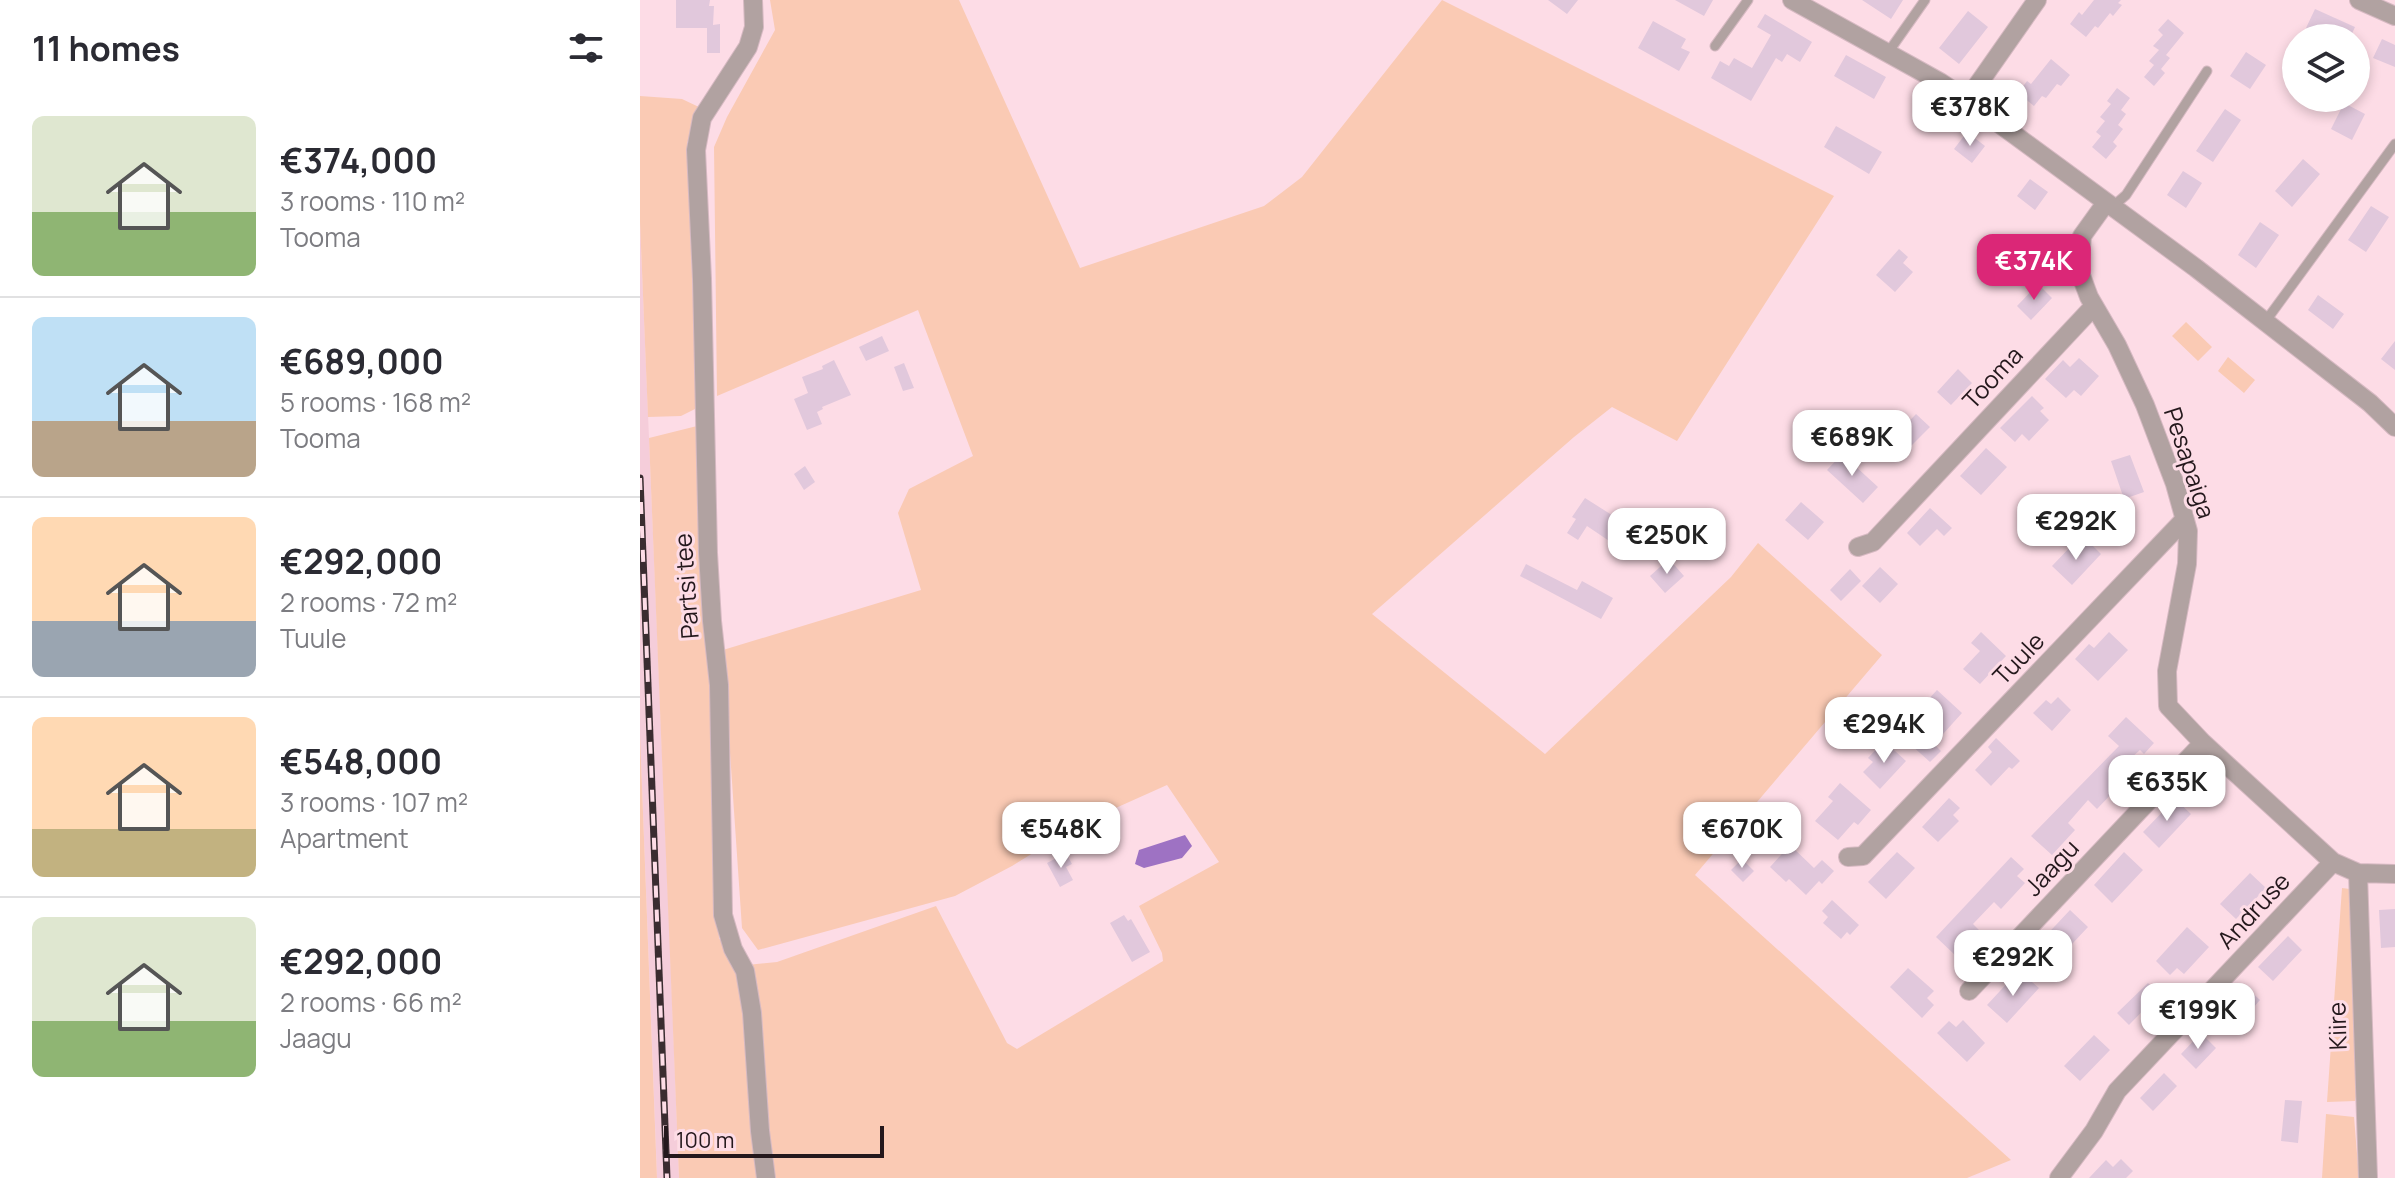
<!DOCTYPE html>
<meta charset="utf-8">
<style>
:root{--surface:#fff;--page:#f7f7f7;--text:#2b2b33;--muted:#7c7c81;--line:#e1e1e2;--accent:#db2777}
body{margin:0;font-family:Manrope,sans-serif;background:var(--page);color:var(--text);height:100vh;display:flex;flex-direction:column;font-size:30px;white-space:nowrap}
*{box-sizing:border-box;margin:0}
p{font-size:26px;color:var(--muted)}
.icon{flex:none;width:44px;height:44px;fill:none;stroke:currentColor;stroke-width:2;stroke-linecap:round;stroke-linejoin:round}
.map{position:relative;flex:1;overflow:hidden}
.panel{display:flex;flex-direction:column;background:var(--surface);width:640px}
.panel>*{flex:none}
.buttons{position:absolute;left:1642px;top:24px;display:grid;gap:16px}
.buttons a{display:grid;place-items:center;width:88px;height:88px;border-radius:50%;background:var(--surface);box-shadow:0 4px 12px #0003;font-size:40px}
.scale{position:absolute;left:24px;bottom:20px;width:220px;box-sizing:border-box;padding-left:8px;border:4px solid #24181c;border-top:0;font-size:22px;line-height:28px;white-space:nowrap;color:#24181c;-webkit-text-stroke:6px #fddce6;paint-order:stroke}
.price{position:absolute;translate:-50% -68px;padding:0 18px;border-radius:16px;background:#fff;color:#222;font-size:26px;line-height:52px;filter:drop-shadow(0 2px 4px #0008)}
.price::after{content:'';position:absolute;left:50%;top:48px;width:24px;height:18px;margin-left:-12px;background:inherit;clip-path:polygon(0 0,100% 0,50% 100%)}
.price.selected{background:var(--accent);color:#fff}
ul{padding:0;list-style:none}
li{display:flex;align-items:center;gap:24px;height:200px;padding:0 32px}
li+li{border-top:2px solid var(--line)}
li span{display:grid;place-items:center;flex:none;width:224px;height:160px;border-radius:12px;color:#555}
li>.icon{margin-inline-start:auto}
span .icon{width:96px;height:96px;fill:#fffc;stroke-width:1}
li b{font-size:34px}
h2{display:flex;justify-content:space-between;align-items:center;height:96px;padding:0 32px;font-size:34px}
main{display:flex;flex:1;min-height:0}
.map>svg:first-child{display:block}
</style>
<main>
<section class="panel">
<h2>11 homes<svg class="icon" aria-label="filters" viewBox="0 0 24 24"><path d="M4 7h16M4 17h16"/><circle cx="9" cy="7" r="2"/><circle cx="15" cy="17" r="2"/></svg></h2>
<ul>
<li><span style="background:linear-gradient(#dfe7d0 60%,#8fb573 0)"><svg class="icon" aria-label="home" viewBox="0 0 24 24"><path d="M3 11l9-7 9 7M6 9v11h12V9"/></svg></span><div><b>€374,000</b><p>3 rooms · 110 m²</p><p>Tooma</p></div></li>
<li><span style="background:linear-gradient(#bfe0f5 65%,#b9a48a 0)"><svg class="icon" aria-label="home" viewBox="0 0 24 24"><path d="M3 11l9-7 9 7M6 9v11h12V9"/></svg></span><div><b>€689,000</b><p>5 rooms · 168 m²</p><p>Tooma</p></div></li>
<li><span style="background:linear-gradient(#ffd9b3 65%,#9aa5b1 0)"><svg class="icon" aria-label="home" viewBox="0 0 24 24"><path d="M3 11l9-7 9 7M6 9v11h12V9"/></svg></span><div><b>€292,000</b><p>2 rooms · 72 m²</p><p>Tuule</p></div></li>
<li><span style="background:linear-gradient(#ffd9b3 70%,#c2b280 0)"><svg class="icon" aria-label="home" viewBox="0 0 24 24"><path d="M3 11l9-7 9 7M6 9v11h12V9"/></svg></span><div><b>€548,000</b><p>3 rooms · 107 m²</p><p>Apartment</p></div></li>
<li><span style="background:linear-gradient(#dfe7d0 65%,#8fb573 0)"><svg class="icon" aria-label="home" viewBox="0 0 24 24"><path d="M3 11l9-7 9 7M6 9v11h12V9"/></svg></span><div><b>€292,000</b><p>2 rooms · 66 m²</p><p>Jaagu</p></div></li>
</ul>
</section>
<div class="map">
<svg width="1755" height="1178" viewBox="0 0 1755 1178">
<rect width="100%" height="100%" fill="#fddce6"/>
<path fill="#f5cdda" d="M0 222 29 919 39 1178H17L16 1149 0 734Z"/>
<path fill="#facab4" d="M130 0H319L440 268 624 206 662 177 802 0 1194 196 1037 441 972 407 934 437 732 614 905 754 1091 577 1118 543 1242 655 1055 875 1371 1160 1327 1178H132L107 965 137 962 296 906 367 1043 377 1049 523 961 522 953 499 906 579 862 527 785 440 824 372 866 315 896 118 950 102 928 83 650 281 590 258 513 269 489 333 456 278 310 77 396 74 147 87 117 135 30Z
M0 96 42 99 61 108 47 143 57 408 41 416 8 417 0 222Z
M1546 322 1572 347 1558 361 1532 336Z
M1588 357 1615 380 1604 393 1578 371Z
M57 426 71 686 79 939 85 941 99 969 121 1178H39L9 438Z
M0 734 17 1178H0Z
M1702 888 1710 889 1717 1091 1715 1101 1687 1102Z
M1686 1114 1714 1117 1719 1178H1682Z"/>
<path fill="#9e72c3" d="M545 835 552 846 542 858 504 868 495 864 499 850Z"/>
<path fill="#e1c8dc" d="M36 0H70L69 6H74L73 25 80 24V53H67V28H36Z
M908 0H938L927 14Z
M1035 0H1073L1064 16Z
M1222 0H1263L1251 19Z
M1454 0H1481L1478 3 1482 5 1473 16 1470 13 1458 28 1455 26 1446 37 1430 24 1439 12 1442 15Z
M1675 9 1715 27 1710 38H1689L1666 28Z
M1328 11 1348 27 1319 64 1299 48Z
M1125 14 1172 42 1160 62 1147 54 1142 62 1136 58 1111 101 1071 78 1080 61 1089 66 1094 58 1112 68 1131 35 1117 27Z
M1528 19 1544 33 1526 55 1530 58 1521 69 1525 73 1514 86 1504 77 1514 65 1509 61 1519 50 1513 46 1523 35 1518 30Z
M1013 21 1046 39 1041 48 1050 52 1039 71 998 48Z
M1742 39 1755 45V67L1733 58Z
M1606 52 1626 65 1610 89 1590 76Z
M1206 55 1246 77 1234 99 1194 76Z
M1411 59 1430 75 1421 86 1417 84 1406 98 1402 96 1394 106 1378 93 1387 81 1391 84Z
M1477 88 1490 98 1481 110 1486 114 1478 125 1483 129 1473 142 1477 146 1466 159 1452 147 1461 136 1456 132 1465 121 1460 117 1471 104 1467 101Z
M1704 103 1725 114 1712 140 1691 129Z
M1585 109 1601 120 1573 162 1556 151Z
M1196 126 1242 152 1229 174 1184 147Z
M1327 132 1345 146 1332 163 1314 149Z
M1663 159 1680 174 1652 207 1635 191Z
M1543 171 1562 183 1546 208 1527 195Z
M1390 179 1408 192 1395 210 1377 196Z
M1731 206 1749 217 1726 252 1708 240Z
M1620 222 1639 235 1616 268 1598 255Z
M1259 249 1268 257 1263 263 1273 272 1255 292 1236 275Z
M1398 284 1412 298 1391 320 1377 306Z
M1678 295 1704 314 1693 329 1668 310Z
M242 336 249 351 226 361 219 347Z
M1755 341V370L1741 359Z
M1439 358 1459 376 1441 396 1434 390 1426 398 1405 379 1423 360 1430 367Z
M194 360 211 395 182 407 183 409 177 412 182 424 167 430 154 399 168 393 162 377 183 369 182 366Z
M264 363 274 388 263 391 254 367Z
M1318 369 1332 383 1311 405 1297 392Z
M1392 396 1404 408 1400 411 1409 420 1389 441 1382 434 1375 442 1360 428Z
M1276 414 1290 427 1268 449 1255 436Z
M1346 448 1367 467 1341 495 1320 476Z
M1202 454 1238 487 1223 503 1187 470Z
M1490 455 1504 492 1484 499 1471 461Z
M165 466 175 482 164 490 154 474Z
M945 498 975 517 973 521 994 535 984 551 947 526 938 540 927 533 936 519 932 517Z
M1161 502 1184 522 1168 540 1145 520Z
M1290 508 1312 528 1304 536 1297 529 1280 546 1267 533Z
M1448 541 1461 554 1432 585 1412 566 1433 544 1440 550Z
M1029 559 1044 576 1025 593 1010 576Z
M886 564 937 590 942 581 973 598 961 619 880 576Z
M1240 567 1258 584 1240 603 1222 586Z
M1210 569 1221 581 1201 601 1190 590Z
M1341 632 1366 656 1340 684 1323 669 1340 651 1331 643Z
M1469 632 1488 650 1458 681 1435 659 1449 644 1454 648Z
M1297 690 1322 713 1294 744 1301 751 1290 762 1270 744 1284 729 1271 718Z
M1418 697 1431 710 1412 731 1393 713 1406 700 1411 704Z
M1486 717 1514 743 1504 754 1500 750 1491 758 1470 779 1478 787 1457 809 1448 800 1428 823 1435 830 1412 855 1391 836 1479 746 1468 736Z
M1356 738 1380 761 1372 769 1369 767 1351 786 1335 770 1352 752 1348 747Z
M1244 741 1266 761 1240 789 1223 772 1233 762 1228 758Z
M1200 783 1231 810 1218 825 1214 822 1198 840 1175 821 1193 801 1188 797Z
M1309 798 1320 808 1313 815 1319 821 1298 842 1282 827Z
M1535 799 1551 814 1519 848 1503 832Z
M1150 845 1174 868 1182 860 1194 871 1182 884 1179 881 1166 895 1149 879 1146 882 1130 867Z
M1257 852 1275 868 1246 899 1228 882Z
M1484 852 1503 870 1472 903 1454 885Z
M426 853 432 864 426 867 433 880 420 887 407 863Z
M1371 857 1384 869 1377 876 1385 883 1361 909 1354 902 1333 924 1340 931 1316 956 1296 937Z
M1102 859 1114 871 1103 882 1091 870Z
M1610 873 1626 888 1596 919 1580 904Z
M1192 900 1219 925 1210 935 1207 932 1201 939 1183 923 1188 917 1182 911Z
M1755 909V947L1741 948 1739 910Z
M1430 910 1448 927 1417 960 1399 943Z
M484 915 488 921 491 919 510 952 492 962 470 923Z
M1547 927 1569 947 1544 974 1537 968 1530 975 1516 961Z
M1648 936 1662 950 1633 981 1618 967Z
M1268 968 1294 991 1287 998 1294 1005 1282 1018 1250 987Z
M1385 976 1399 988 1367 1023 1347 1005 1372 978 1378 984Z
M1508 983 1519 994 1489 1025 1477 1013Z
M1606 987 1620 1000 1597 1026 1582 1012Z
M1323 1020 1345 1043 1327 1062 1297 1033 1309 1021 1316 1027Z
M1561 1033 1576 1048 1556 1069 1541 1054Z
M1454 1035 1470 1050 1440 1081 1424 1066Z
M1524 1073 1537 1086 1513 1111 1500 1098Z
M1645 1100 1662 1101 1658 1143 1641 1141Z
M1481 1159 1493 1171 1486 1178H1449L1466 1160 1473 1167Z"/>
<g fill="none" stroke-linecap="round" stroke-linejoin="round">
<defs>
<path id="service" d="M1075 46 1108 0
M1247 54 1285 0
M1471 208 1486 195 1567 71
M1625 322 1755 144"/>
<path id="minor" d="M113 0 114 27 108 47 62 118 56 150 62 279 68 553 72 621 79 685 83 915 93 949 105 971 112 1013 120 1131 126 1178
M1152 0 1300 82 1327 100 1556 268 1730 403 1755 427
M1719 0 1755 16
M1327 100 1397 0
M1465 204 1442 236 1439 270 1449 297 1477 345 1505 405 1535 484 1548 531 1547 564 1527 671 1528 706 1563 743 1693 862 1718 873 1755 874
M1218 547 1233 542 1454 306
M1208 857 1223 856 1544 520
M1718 873 1728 1178
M1329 991 1563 743
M1419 1178 1454 1131 1477 1091 1693 862"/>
</defs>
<use href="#service" stroke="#d6b9c2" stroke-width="11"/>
<use href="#minor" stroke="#d6b9c2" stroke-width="20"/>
<use href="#service" stroke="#b1a2a1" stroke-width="9"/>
<use href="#minor" stroke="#b1a2a1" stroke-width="18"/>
<defs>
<path id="rail" d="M0 478 27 1178"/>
</defs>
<use href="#rail" stroke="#3a2c30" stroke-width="7"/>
<use href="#rail" stroke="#fddce6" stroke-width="4" stroke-dasharray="12" stroke-linecap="butt"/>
</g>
<g text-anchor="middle" stroke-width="6" stroke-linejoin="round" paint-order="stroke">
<g font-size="24" fill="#24181c" stroke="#fddce6">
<text transform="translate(1353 378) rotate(-47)" y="8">Tooma</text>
<text transform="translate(1549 463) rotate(72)" y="8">Pesapaiga</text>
<text transform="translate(47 586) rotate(-94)" y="8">Partsi tee</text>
<text transform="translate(1379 659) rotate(-46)" y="8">Tuule</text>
<text transform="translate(1412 868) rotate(-47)" y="8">Jaagu</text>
<text transform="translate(1614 911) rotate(-47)" y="8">Andruse</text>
<text transform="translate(1698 1026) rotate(-92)" y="8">Kiire</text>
</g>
</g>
</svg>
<div class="buttons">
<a><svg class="icon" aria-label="layers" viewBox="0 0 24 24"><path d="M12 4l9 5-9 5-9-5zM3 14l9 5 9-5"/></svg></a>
</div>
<div class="scale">100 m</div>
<b class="price" style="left:1330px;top:148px">€378K</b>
<b class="price selected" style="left:1394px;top:302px">€374K</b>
<b class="price" style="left:1212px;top:478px">€689K</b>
<b class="price" style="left:1436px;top:562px">€292K</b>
<b class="price" style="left:1027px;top:576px">€250K</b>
<b class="price" style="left:1244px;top:765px">€294K</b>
<b class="price" style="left:1527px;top:823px">€635K</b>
<b class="price" style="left:421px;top:870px">€548K</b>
<b class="price" style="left:1102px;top:870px">€670K</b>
<b class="price" style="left:1373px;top:998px">€292K</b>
<b class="price" style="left:1558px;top:1051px">€199K</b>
</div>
</main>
